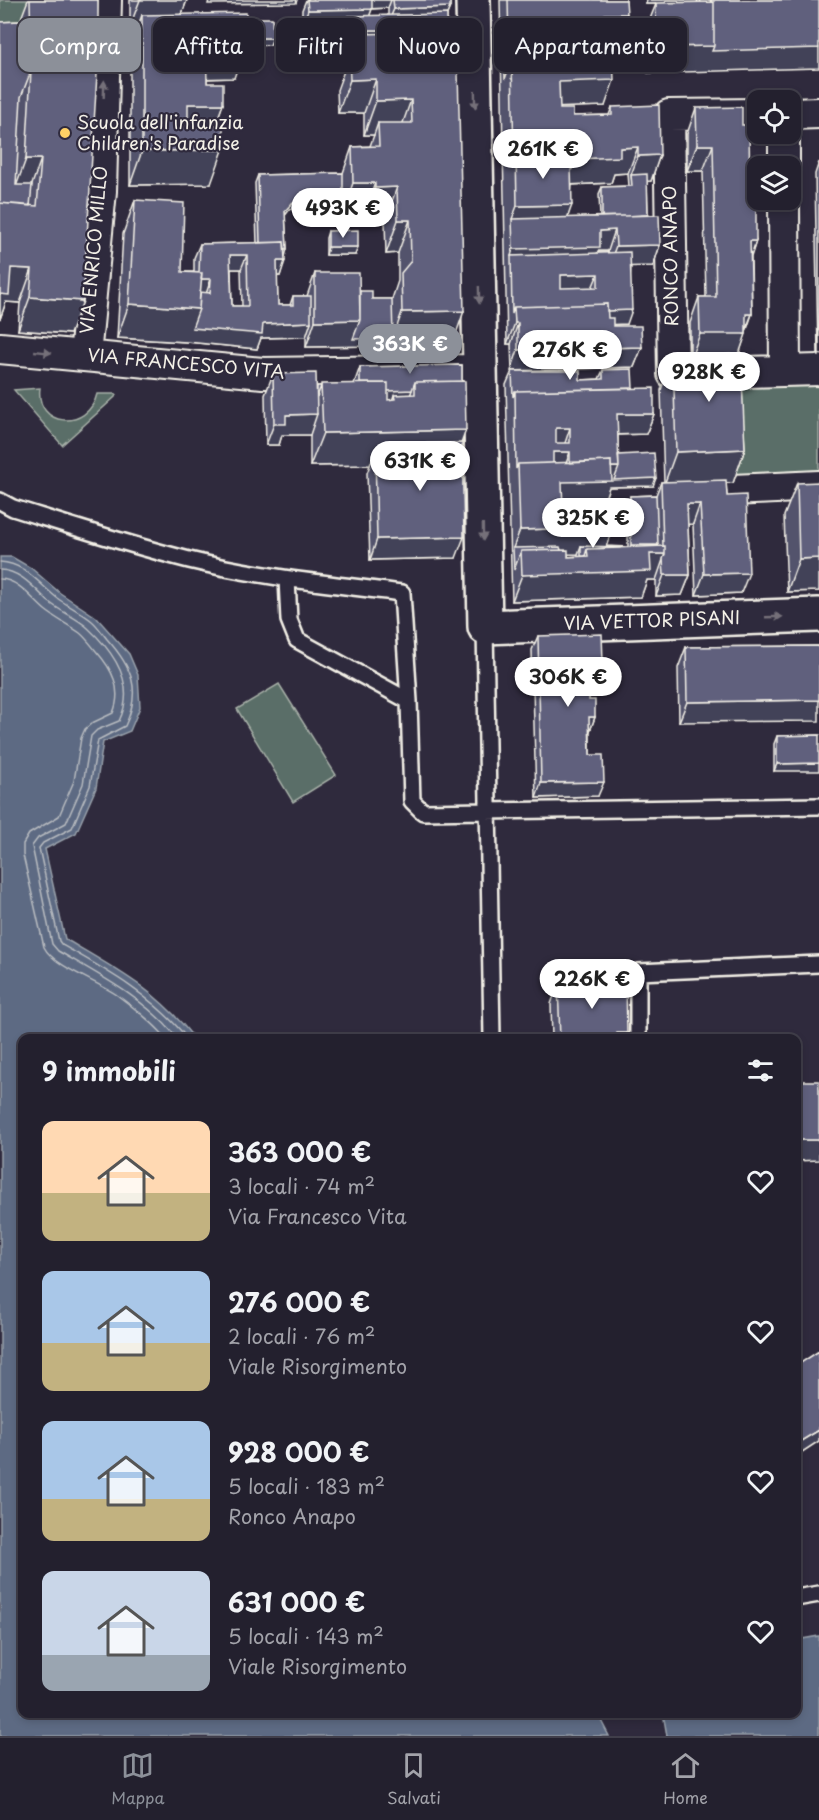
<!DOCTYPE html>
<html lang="it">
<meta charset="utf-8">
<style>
:root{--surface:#23202e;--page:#2f2d3a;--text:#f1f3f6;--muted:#a3a3aa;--line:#403e4a;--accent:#8c9099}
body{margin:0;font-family:"Playpen Sans",sans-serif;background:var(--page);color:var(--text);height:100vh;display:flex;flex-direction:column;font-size:22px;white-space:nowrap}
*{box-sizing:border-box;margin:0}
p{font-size:20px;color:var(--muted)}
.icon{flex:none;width:33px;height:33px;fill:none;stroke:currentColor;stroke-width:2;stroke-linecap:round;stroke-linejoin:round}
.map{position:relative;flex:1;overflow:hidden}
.side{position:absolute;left:18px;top:1034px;width:783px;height:684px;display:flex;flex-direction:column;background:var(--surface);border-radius:12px;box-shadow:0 3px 9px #0003,0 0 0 2px var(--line)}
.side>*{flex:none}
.banner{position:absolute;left:18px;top:18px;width:783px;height:54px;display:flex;gap:12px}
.buttons{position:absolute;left:747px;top:90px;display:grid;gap:12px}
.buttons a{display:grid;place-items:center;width:54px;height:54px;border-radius:12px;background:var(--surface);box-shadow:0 3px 9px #0003,0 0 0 2px var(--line);font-size:30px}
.price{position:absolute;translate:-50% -51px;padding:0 14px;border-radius:21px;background:#fff;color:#222;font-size:20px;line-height:39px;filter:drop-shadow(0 2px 3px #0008)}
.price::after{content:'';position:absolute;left:50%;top:36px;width:18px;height:14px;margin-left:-9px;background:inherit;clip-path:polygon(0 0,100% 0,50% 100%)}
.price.on{background:var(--accent);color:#fff}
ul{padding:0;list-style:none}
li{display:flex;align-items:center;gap:18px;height:150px;padding:0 24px}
li span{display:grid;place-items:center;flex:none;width:168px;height:120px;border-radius:12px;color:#555}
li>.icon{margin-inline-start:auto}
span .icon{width:72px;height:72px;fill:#fffc;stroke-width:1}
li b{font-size:26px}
h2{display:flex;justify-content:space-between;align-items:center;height:72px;padding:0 24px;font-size:26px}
.chip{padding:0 21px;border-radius:12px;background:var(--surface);box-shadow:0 3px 9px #0003,0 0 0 2px var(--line);font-size:21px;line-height:54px}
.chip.on{background:var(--accent);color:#fff}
.tabs{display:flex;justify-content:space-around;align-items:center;height:84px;border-top:2px solid var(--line);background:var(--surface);font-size:16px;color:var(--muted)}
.tabs a{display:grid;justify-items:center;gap:3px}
.tabs .on{color:var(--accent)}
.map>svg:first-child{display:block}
</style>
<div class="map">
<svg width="819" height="1736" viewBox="0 0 819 1736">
<rect width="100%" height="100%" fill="#2f2a3d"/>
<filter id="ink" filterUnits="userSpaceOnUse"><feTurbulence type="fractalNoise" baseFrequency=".0167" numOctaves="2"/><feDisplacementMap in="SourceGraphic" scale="12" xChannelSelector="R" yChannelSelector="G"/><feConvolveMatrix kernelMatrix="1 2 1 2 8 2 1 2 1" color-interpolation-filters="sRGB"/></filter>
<g filter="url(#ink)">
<path fill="#5a6e67" stroke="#a7b0a8" stroke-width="1.5" d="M0 0H86L0 29Z
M819 378V479L733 483 729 382Z
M40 388C35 427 88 432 97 394H116L115 397 62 445 14 390Z
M279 684 336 775 293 802 237 709Z"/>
<path fill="#5d6b83" stroke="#99a1ab" stroke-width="1.5" d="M0 557H12L31 568 60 593 96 617 129 654 138 675 140 707 130 731 103 742 96 788 76 833 45 849 65 939C116 969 157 990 194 1038H22V1713H597L609 1736H0Z
M819 1636V1736H667L663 1713H796L797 1640Z"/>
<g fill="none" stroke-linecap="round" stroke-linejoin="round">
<path stroke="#b8bbc0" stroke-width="1.5" d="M0 562C25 563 39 584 57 598 68 606 81 612 92 621 98 626 102 633 107 639 132 667 142 690 125 726L98 740 90 786 72 828 43 843 39 848 59 941 62 945C108 971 153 996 187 1038
M0 570C20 570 35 589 49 602 61 612 77 618 88 628 115 653 137 685 119 721L97 730 91 736 83 784 66 823 38 838 32 846 52 944 58 951C101 976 146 999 177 1038
M0 579C18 579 32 599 45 610 56 619 69 625 80 633 86 638 91 645 96 651 112 669 123 689 113 713L92 723 85 729 81 738 74 781 59 816 29 834 23 844V855L44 947C53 966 98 982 117 995 133 1007 153 1022 166 1038"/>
<defs>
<path id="service" d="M0 501 13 508C71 526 129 545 189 560 259 577 331 584 402 593L409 701 412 801 423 812 819 806
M287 579 289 620 297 640 409 701
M485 627 492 1038
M638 1038V972L819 964
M796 1598 819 1594"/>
<path id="minor" d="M758 114 669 115 673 374 819 370
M790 114 819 113
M784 134V166
M784 200 785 371
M0 348 263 373 480 370
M85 356 101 191 106 0
M687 492 819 486"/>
<path id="tertiary" d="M473 0 485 627 819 615"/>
</defs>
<use href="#service" stroke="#f4f1e8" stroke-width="20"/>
<use href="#minor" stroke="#f4f1e8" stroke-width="34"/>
<use href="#tertiary" stroke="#f4f1e8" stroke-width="38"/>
<use href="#service" stroke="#2f2a3d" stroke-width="15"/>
<use href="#minor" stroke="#2f2a3d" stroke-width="30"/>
<use href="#tertiary" stroke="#2f2a3d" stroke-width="33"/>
</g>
<path fill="#53536c" stroke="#f4f1e8" stroke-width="1.5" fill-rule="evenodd" d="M28 0H98L83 301 70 334 18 330 20 303 6 302 0 319V22L20 21Z
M130 0H187L182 14 234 78 207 79V83L223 104 215 126 211 184 130 185V48L138 26H130Z
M306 0H450V7L447 14 452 345 306 347V337L261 338 257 349 187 342 117 338 123 234 135 200 182 272H194V258L200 244 257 243 255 183 258 175 343 173 352 147 370 146 374 135H364V113H338L337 90 345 68H333L332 45 335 37H346V24L302 25V10ZM388 8V16H369L372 9ZM341 207V217L363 216V221H385L386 254 398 253V281L392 299H372L360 291 315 273 307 296H293L290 305H278L277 276H280L287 249 285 215 290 209ZM231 269H241L242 306H232Z
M500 0H626L619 34 605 35 600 53 605 106 559 107 560 109 573 116 609 115 612 107 660 155 651 181H647L648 215 660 245 653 266H631L627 324 613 325V326L642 347 634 367 524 371 580 380 599 379 603 370 633 388 654 414 646 434 618 435V455L653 486 609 487 602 507 563 508 606 546 628 547V504L630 496 656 495 661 482H664L661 390 673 357 690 356V323L699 297H706L703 171H687V134L696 108 742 125 750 198 756 241 751 257 752 314 739 354 745 449 733 483H726L727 496 741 593 696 595 693 524H688L690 575 682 595 656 596V580H647L641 597 512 601 506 385 512 371 511 344H507ZM548 47H559V54L546 55ZM628 173 629 186 602 187 599 194 600 217 568 218 572 185 611 183 614 174ZM598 251H608V253H598ZM568 554H578V556L568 557Z
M646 0H819L648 73 646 29 656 4H646Z
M253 18 273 38 270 45 251 46 250 26Z
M819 162V356H818L815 174Z
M328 231 355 255H326V238Z
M462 365V443L456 558 370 560 367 473 370 465 310 466V435H282L279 445H266L265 395 273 374 317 386 354 384 360 367Z
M797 483 819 591 787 592 784 516Z
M538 636 603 662 598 676H588L589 700 595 717 590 731V755L598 796 536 798 532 650Z
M819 646 679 722 678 668 686 647Z
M819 735 774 771V744L777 736Z
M558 984 625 1038H552L551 1004Z"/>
<path fill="#434358" stroke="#f4f1e8" stroke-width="1.5" d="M140 0H187L177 27 142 15 138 26H130Z
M209 0H297L296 3 208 4Z
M369 0H391L388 8 366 9Z
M647 0H698L697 3 646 4Z
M701 0H754H711L708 9H698Z
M450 7 444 22 388 23 394 9Z
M372 9 367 23 348 16 346 24 302 25 308 10Z
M605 14H627L619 34 597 35Z
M550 26H566L559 47H548L543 62 504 56 509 43Z
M369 30H399L397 37H367Z
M253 38H273L270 45 251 46Z
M31 40H45L33 73H18Z
M605 40 598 61 559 62 566 41Z
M246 44 234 78 194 79 206 45Z
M714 46 819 48V68L648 73 657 47Z
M348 60 345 68H333L336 61Z
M376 79 364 113H338L350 80Z
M512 79 614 80 605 106 550 108Z
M411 100 399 134 378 123 374 135H364L376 101Z
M188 104H223L211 137 176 138Z
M557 143H575L566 169 548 185Z
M697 145H713L703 171H687Z
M638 147 628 173 614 174 611 183 566 185 576 159 620 148Z
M223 150 211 184 130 185 142 151Z
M660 155 651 181 632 182 631 175 638 156Z
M26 159H41L29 193 14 192Z
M353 183H375L363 216 341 217Z
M397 187 385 221H363L375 188Z
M343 200 341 207 290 209 283 218 285 211 293 202Z
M572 205 560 238 512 219 517 206Z
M398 220H410L398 253 386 254Z
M615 230 608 251H598L592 267 511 256 513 249 600 231Z
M750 241H756L747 267Z
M660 245 653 266 608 267 616 246Z
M328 247H358L355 255H326Z
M230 255H247L241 269H225Z
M277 261H285L280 276H271Z
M11 268 32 269 20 303 6 302 0 319V294Z
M598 274 592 288 555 289 561 275Z
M198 279H211L206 294H193Z
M30 297 83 301 70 334 18 330Z
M129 304 199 309 263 324 311 322 306 337 261 338 257 349 187 342 117 338Z
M632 310 627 324 518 328V323L511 344H507L515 323V313Z
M464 311 452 345 306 347 315 321 360 320 393 338 402 312Z
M746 314H752L744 334H746L737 360H690L700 334Z
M642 347 634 367 511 371 518 350Z
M412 390 403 416 395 399 394 395 387 416 360 391Z
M317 414 310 435H282L279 445H266L274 424 286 415Z
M617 414H654L646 434 610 435Z
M556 428H570L563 449H548Z
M466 430 454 463 395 451 394 444 387 465 375 452 370 465 310 466 323 433Z
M745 449 733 483 664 485 676 452Z
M553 452H570L563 472 519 490Z
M619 467 656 478 653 486 609 487 602 507 553 508 562 482 570 468Z
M687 504H700L693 524 680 525Z
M613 527 604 553 581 546 578 554 521 555V551L513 548 520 530Z
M464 537 456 558 370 560 377 539Z
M631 545H658L655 552H628Z
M650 554H665L656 580H647L641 597 512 601 522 575Z
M819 558V591L787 592 799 559Z
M749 573 741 593 696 595 704 574Z
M664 575H690L682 595 656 596Z
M588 662H603L598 676H583Z
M819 700V721L679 722 687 702Z
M589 717H595L590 731H584Z
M819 763V771H774L777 764Z
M604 782 598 796 536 798 541 783Z
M617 1033H627L625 1038H615Z
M796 1140H819V1160L796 1161Z
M819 1430V1441L796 1456V1444Z"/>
<path fill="#60607d" stroke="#f4f1e8" stroke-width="1.5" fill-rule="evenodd" d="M30 0H98V58L83 301 30 297 32 269 11 268 9 295 0 294V203L37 206 41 159H26L31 71 46 72 45 40H31Z
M307 0H372V9L308 10Z
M393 0H450V7L394 9Z
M508 0H626L627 14H605V40L566 41V26H550V41L509 43Z
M711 0H819V48L712 51 714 46V2H711Z
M714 2V46L657 47 656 3Z
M246 13V44L206 45 207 83H223V104H188V127L223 126V150L142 151V15Z
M447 14V32L400 33 399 30H369L370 34H358L348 60 336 61 335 37H349L348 16Z
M253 18H272L273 38H253Z
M20 21 21 66H36V71H31L21 97 16 185H32L30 206 0 203V22Z
M457 32 464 311 402 312 401 273 411 261 410 220H398L397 187 375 188V183H353L352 147 379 146 378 123H412L411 100 376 101V79L350 80 349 56H359L358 34Z
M600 53 601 58 512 60 505 79 504 56Z
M613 57 614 80 559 82 560 109H573V116L612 115V107L659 105 660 155 638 156V147L620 148V157L576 159 575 143H557V152L516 154 514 161 512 60Z
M742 107V125H749L750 198H756V241H750L752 314H746V334H700L699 297H716L713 145H697L696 108Z
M560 152 561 166H571L572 205 517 206 516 154Z
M343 173V200L293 202 285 211 287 249H285L284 242 260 243 258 175Z
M647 174 648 215 602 217V187L632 186 631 175Z
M135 200 184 203 182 272 202 273 199 309 129 304Z
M659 215 660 245 616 246 615 230 600 231V247L513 249 512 219Z
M358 230V247H328V231Z
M284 242 285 261H277L278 305H293V296H311V322L263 324 262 334 192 328 199 309 200 292 210 293 211 279H201L202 273H199L200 244ZM230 255H247L248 306H232Z
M630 252 632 310 607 311V304L514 307 512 314 511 256ZM598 274V287L561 288V275Z
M315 273H359L360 320 315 321Z
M360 291H372V299H392L393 338 353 339 360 320Z
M607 304 608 318H613V326H641L642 347 518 350V323H515L514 307Z
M741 354 745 449 676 452 673 357Z
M462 365V381L415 382 412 390 388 391V383H360V367Z
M632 369 633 388 515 391 513 397 512 371H580V380L603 379V370Z
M316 373 317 414 286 415V424H274L273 374Z
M465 381 466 430 323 433 321 384 388 383V400L395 399 394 395 415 394V382Z
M317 386H321L317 397Z
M654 388V414H617L619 467H611V461L570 463V452H553V463L518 464 516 469 515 391ZM556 428H570V443H556Z
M462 443 464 537 377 539 375 452 395 451 394 444Z
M654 453 656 478 614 480 619 467 618 455Z
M611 461 612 481 562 482 563 509 613 507V527L520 530 518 464Z
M726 480 727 496 746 495 749 573 704 574 700 504H687L690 575H664L663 559 665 554V546H663L661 482Z
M819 482V558L799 559 797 483Z
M656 495 658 545H631L630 496Z
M581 546 620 547V548L587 549 585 556H581Z
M665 546V554H650L651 571 522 575 521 551 568 550V557L588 556 587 549Z
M560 547 561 550 521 551 514 570 513 548Z
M602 634 603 662H588L589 700H595V717H589L590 755H603L604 782 541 783 538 636Z
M819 646V700L687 702 686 647Z
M819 735V763L777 764V736Z
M626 983 627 1033H617V1038H560L558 984Z
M796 1081H819V1140H796Z
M819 1351V1430L796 1444V1366Z"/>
<defs><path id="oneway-solid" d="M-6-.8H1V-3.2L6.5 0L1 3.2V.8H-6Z" transform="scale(1.5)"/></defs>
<g fill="#747079">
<use href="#oneway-solid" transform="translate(104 89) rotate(-88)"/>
<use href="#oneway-solid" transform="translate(475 100) rotate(89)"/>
<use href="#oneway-solid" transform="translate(479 295) rotate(89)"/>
<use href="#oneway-solid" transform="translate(43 352) rotate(6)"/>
<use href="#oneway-solid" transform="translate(483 532) rotate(89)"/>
<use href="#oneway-solid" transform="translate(774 617) rotate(-2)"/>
</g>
</g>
<circle fill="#ffd166" stroke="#2f2a3d" stroke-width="2" cx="65" cy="133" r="6"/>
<g text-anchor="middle" stroke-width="4.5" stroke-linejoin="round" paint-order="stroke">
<g font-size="18" fill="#f4f1e8" stroke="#2f2a3d" text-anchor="start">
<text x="77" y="129">Scuola dell'infanzia<tspan x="77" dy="21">Children's Paradise</tspan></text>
</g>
<g font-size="18" fill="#f4f1e8" stroke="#2f2a3d">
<text transform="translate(94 250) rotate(-85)" y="6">VIA ENRICO MILLO</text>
<text transform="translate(671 256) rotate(-91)" y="6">RONCO ANAPO</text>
<text transform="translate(186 364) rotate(5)" y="6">VIA FRANCESCO VITA</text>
<text transform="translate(652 621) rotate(-2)" y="6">VIA VETTOR PISANI</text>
</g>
</g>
</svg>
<div class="buttons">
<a><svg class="icon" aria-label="locate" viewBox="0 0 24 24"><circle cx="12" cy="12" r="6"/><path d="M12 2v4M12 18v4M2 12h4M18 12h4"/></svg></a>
<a><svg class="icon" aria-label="layers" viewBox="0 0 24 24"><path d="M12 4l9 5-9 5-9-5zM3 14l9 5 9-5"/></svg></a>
</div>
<b class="price" style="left:543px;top:180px">261K €</b>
<b class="price" style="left:343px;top:239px">493K €</b>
<b class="price on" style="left:410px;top:375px">363K €</b>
<b class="price" style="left:570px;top:381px">276K €</b>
<b class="price" style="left:709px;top:403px">928K €</b>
<b class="price" style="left:420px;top:492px">631K €</b>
<b class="price" style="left:593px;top:549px">325K €</b>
<b class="price" style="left:568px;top:708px">306K €</b>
<b class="price" style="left:592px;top:1010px">226K €</b>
<div class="banner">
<a class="chip on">Compra</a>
<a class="chip">Affitta</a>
<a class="chip">Filtri</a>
<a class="chip">Nuovo</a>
<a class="chip">Appartamento</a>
</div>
<section class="side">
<h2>9 immobili<svg class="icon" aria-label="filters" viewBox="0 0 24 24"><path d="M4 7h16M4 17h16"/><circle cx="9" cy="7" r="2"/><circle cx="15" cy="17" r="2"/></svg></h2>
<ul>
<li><span style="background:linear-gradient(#ffd9b3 60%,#c2b280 0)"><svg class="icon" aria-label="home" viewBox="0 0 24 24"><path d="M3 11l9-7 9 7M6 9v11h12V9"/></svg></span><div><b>363 000 €</b><p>3 locali · 74 m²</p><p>Via Francesco Vita</p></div><svg class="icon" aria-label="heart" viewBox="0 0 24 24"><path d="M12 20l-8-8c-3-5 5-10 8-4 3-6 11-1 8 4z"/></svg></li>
<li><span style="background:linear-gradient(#a9c7e8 60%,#c2b280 0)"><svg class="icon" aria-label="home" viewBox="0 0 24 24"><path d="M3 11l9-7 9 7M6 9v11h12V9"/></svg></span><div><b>276 000 €</b><p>2 locali · 76 m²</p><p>Viale Risorgimento</p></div><svg class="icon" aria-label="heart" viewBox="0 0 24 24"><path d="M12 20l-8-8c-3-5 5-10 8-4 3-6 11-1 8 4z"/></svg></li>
<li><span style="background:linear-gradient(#a9c7e8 65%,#c2b280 0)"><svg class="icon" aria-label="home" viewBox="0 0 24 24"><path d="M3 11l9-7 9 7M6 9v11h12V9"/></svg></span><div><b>928 000 €</b><p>5 locali · 183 m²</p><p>Ronco Anapo</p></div><svg class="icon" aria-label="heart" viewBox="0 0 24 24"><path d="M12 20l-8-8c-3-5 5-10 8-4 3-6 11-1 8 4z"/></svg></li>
<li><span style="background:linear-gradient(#c9d6e8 70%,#9aa5b1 0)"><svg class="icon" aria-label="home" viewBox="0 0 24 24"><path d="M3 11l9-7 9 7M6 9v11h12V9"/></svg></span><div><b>631 000 €</b><p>5 locali · 143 m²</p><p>Viale Risorgimento</p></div><svg class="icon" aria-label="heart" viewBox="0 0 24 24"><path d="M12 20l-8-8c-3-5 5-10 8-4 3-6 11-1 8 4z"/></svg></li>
</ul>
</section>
</div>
<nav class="tabs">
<a class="on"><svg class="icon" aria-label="map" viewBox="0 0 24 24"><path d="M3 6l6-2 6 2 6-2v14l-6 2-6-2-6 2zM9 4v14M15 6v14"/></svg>Mappa</a>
<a><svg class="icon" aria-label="saved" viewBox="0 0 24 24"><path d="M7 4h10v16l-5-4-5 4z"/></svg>Salvati</a>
<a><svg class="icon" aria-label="home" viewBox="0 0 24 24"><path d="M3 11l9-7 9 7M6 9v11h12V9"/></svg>Home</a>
</nav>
